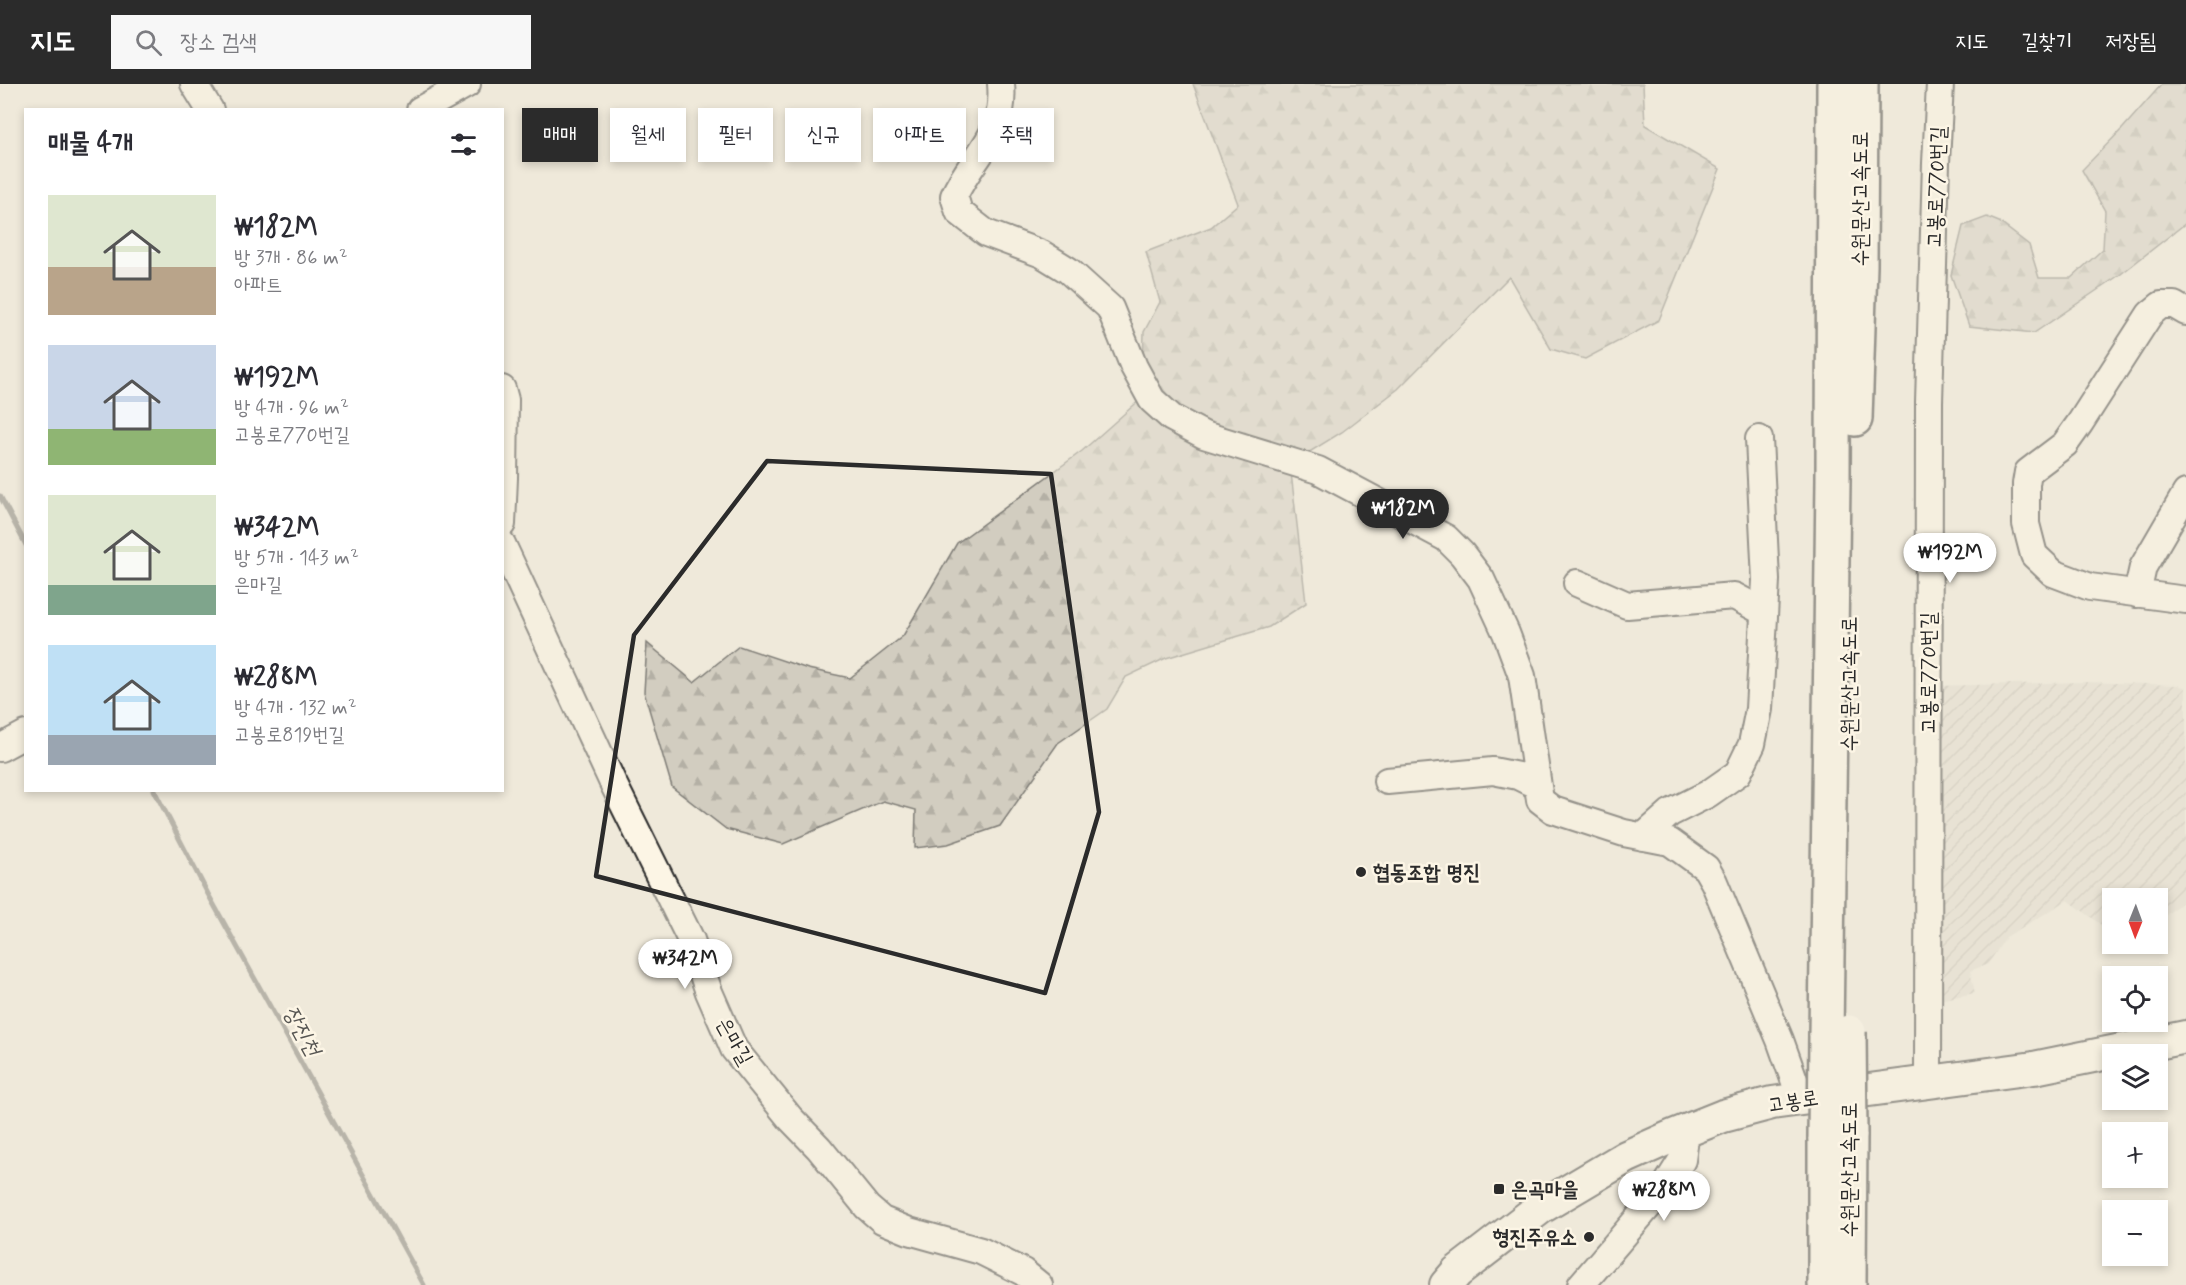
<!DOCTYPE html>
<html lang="ko">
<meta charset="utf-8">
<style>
:root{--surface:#fff;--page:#f7f7f7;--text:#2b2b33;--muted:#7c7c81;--accent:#2b2b2b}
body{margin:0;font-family:Mynerve,"Poor Story",sans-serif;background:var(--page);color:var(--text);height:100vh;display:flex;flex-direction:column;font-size:22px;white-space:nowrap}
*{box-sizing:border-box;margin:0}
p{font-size:20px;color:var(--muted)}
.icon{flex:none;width:33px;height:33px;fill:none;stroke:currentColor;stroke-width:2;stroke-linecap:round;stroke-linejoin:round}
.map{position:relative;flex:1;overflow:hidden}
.drawer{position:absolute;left:24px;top:24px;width:480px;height:684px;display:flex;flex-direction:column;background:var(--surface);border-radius:0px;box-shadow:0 3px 9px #0003}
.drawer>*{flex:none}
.banner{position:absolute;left:522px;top:24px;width:570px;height:54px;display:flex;gap:12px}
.needle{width:39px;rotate:181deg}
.tools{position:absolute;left:2102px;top:804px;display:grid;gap:12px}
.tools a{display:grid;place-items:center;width:66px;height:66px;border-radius:0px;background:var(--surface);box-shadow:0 3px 9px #0003;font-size:30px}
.price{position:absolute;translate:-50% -51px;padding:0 14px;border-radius:21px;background:#fff;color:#222;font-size:20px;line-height:39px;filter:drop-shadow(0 2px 3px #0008)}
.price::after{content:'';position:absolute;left:50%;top:36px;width:18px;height:14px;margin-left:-9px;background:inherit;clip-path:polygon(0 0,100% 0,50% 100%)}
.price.active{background:var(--accent);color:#fff}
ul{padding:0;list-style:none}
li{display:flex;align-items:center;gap:18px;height:150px;padding:0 24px}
li span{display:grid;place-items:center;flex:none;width:168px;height:120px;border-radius:0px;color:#555}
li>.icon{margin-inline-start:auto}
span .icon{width:72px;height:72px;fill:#fffc;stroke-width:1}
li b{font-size:26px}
h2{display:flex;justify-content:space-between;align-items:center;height:72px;padding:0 24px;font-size:26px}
.chip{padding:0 21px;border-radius:0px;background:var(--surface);box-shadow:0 3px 9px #0003;font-size:21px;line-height:54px}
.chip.active{background:var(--accent);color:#fff}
header{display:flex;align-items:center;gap:36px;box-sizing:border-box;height:84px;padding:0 30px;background:var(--accent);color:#fff}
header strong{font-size:28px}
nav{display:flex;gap:33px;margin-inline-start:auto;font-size:21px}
.search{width:420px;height:54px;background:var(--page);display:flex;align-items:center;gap:15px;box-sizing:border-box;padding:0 21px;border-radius:0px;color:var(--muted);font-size:22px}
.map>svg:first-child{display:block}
</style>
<header>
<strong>지도</strong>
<div class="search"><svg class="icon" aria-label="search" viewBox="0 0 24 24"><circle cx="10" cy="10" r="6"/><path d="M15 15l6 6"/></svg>장소 검색</div>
<nav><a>지도</a><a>길찾기</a><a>저장됨</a></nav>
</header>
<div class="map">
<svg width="2186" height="1201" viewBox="0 0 2186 1201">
<defs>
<pattern id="industrial-furrows" width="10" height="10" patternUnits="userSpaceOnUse" patternTransform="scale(1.5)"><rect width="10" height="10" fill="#e0dacc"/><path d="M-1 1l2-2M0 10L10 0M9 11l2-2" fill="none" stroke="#c0bbaf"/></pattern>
<pattern id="forest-firs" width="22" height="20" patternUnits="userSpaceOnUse" patternTransform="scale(1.5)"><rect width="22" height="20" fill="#d2cdc0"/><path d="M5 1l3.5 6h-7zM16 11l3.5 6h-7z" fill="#b4b0a5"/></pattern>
</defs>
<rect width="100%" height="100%" fill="#efe9da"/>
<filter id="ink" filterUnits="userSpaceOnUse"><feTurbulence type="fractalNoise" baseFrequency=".0167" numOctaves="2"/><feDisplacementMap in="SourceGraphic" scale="12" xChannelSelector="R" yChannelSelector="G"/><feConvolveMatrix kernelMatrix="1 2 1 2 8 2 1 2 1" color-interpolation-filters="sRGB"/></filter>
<g filter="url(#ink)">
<path fill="url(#industrial-furrows)" d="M2085 598 2178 601 2186 604V814L2157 839V814H2112V849L2068 816 2006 853 1988 880 1970 887 1975 909 1939 916 1934 602Z"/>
<path fill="url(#forest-firs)" stroke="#7e7c76" stroke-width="1.5" d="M1193 0H1643L1645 41 1720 85 1659 236 1585 275 1551 265 1509 193 1398 305 1342 348 1290 380 1306 519 1269 543 1166 574 1126 593 1107 625 1058 659 1000 742 948 760 915 764 916 726 883 717 783 760 726 745 672 703 644 608 647 559 694 598 739 562 808 585 850 594 903 552 957 459 1082 367 1142 314 1144 248 1160 218 1146 168 1211 143 1238 120Z
M2162 0H2186V139L2121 190 2034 249 1969 242 1951 191 1963 142 1987 133 1999 138 2029 161 2039 194H2071L2103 165 2105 127 2082 86 2123 44Z"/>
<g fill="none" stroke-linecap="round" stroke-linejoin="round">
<path stroke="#75736d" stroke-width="5" d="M0 412 26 461
M154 706 208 810 424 1201"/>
<defs>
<path id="minor" d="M194 0 210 26
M1001 0C1006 53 973 70 954 112L959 128 986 149 1042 170 1068 186 1110 224 1134 283 1152 316 1172 334 1204 351 1318 386 1446 454 1462 470 1481 495 1506 549 1522 592 1540 716 1553 726 1624 749 1670 758 1706 784 1714 798 1780 956 1801 1015
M420 26 467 0
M2186 228 2174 221H2161L2150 230 2080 339 2065 360 2028 388 2026 400V440L2034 471 2053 489 2090 503 2186 516
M502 305 505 316 504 394
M502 395 504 394 502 440
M502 460 613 699 691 856 709 908 734 965 790 1034 819 1064 867 1123 882 1136 909 1147 981 1167 1023 1188 1039 1201
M1577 499 1627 521 1734 512 1764 528
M2137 510 2143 483 2186 409
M0 664 26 650
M1387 697 1493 687 1518 692 1538 702
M1643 753 1670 729 1708 710 1738 689 1752 660 1759 625 1766 496 1759 355
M1928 999 1929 318 1936 79 1940 0
M1581 1201 1665 1103 1682 1076 1686 1047"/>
<path id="major" d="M1446 1201 1457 1188 1540 1124 1626 1073 1673 1052 1723 1032 1772 1019 2034 984 2186 953"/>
<path id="highway" d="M1855 335 1860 182 1861 0
M1826 952 1833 396 1834 0
M1825 1201V1054
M1849 1201 1850 1050"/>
</defs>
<use href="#minor" stroke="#2b2b2b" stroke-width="30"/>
<use href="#major" stroke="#2b2b2b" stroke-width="36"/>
<use href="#highway" stroke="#2b2b2b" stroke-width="38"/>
<use href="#minor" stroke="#fcf5e5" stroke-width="26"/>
<use href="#major" stroke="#fcf5e5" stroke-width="32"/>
<use href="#highway" stroke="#fcf5e5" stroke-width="33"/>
<defs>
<path id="highway-bridge" d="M1849 948 1850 1050
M1825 1054 1826 952"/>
</defs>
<use href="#highway-bridge" stroke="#2b2b2b" stroke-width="38" stroke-linecap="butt"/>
<use href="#highway-bridge" stroke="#fcf5e5" stroke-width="33"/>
</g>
</g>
<path d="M0 0H2186V1201H0ZM767 377 1051 390 1099 728 1045 909 596 792 634 551Z" fill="#efe9da" fill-opacity=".55" fill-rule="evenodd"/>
<path fill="none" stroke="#2b2b2b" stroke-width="4.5" stroke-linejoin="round" d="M767 377 1051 390 1099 728 1045 909 596 792 634 551Z"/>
<g fill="#2b2b2b" stroke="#fcf5e5" stroke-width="2">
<circle cx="1361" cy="788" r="6"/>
<rect x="1493" y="1099" width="12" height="12" rx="3"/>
<circle cx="1589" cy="1153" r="6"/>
</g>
<g text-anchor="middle" stroke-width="5" stroke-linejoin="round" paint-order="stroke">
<g font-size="21" fill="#2b2b2b" stroke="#fcf5e5">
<text transform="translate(1936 103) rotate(-88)" y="7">고봉로770번길</text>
<text transform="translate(1860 115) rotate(-90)" y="7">수원문산고속도로</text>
<text transform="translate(1928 589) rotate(-90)" y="7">고봉로770번길</text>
<text transform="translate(1849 600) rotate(-90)" y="7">수원문산고속도로</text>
<text transform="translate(735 957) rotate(60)" y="7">은마길</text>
<text transform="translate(1793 1017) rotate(-9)" y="7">고봉로</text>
<text transform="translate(1849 1086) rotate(-90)" y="7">수원문산고속도로</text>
</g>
<g font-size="21" font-weight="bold" fill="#2b2b2b" stroke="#fcf5e5" text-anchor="start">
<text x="1373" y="795">협동조합 명진</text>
<text x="1511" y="1112">은곡마을</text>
<text x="1577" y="1160" text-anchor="end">형진주유소</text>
</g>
<g font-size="22" font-style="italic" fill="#565552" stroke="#fcf5e5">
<text transform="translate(303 946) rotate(61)" y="8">장진천</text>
</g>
</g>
</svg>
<div class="tools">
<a><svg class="needle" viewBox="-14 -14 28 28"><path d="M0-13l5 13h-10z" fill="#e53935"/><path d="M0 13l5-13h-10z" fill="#7c7c81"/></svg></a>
<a><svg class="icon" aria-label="locate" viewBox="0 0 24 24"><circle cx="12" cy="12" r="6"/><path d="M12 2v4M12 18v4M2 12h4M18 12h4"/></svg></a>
<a><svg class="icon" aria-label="layers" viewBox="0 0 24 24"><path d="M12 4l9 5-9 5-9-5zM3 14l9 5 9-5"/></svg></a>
<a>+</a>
<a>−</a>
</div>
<b class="price active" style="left:1403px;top:456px">₩182M</b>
<b class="price" style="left:1950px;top:500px">₩192M</b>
<b class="price" style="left:685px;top:906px">₩342M</b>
<b class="price" style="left:1664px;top:1138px">₩288M</b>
<div class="banner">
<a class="chip active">매매</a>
<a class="chip">월세</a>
<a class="chip">필터</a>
<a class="chip">신규</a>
<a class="chip">아파트</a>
<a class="chip">주택</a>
</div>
<section class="drawer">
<h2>매물 4개<svg class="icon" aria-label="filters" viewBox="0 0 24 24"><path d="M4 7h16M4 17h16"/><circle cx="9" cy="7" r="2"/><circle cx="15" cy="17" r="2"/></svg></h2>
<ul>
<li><span style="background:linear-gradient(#dfe7d0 60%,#b9a48a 0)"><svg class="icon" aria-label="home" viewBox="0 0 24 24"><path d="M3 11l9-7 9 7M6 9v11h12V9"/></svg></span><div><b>₩182M</b><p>방 3개 · 86 m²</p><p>아파트</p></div></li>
<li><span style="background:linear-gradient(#c9d6e8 70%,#8fb573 0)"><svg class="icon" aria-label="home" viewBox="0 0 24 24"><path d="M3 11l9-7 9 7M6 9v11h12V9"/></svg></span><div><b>₩192M</b><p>방 4개 · 96 m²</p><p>고봉로770번길</p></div></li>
<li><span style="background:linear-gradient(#dfe7d0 75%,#7fa58c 0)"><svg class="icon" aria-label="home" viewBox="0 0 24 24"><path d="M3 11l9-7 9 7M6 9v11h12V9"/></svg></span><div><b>₩342M</b><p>방 5개 · 143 m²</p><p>은마길</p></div></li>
<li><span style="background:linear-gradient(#bfe0f5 75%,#9aa5b1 0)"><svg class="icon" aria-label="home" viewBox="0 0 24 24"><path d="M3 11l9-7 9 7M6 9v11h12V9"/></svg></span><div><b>₩288M</b><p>방 4개 · 132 m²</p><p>고봉로819번길</p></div></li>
</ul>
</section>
</div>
